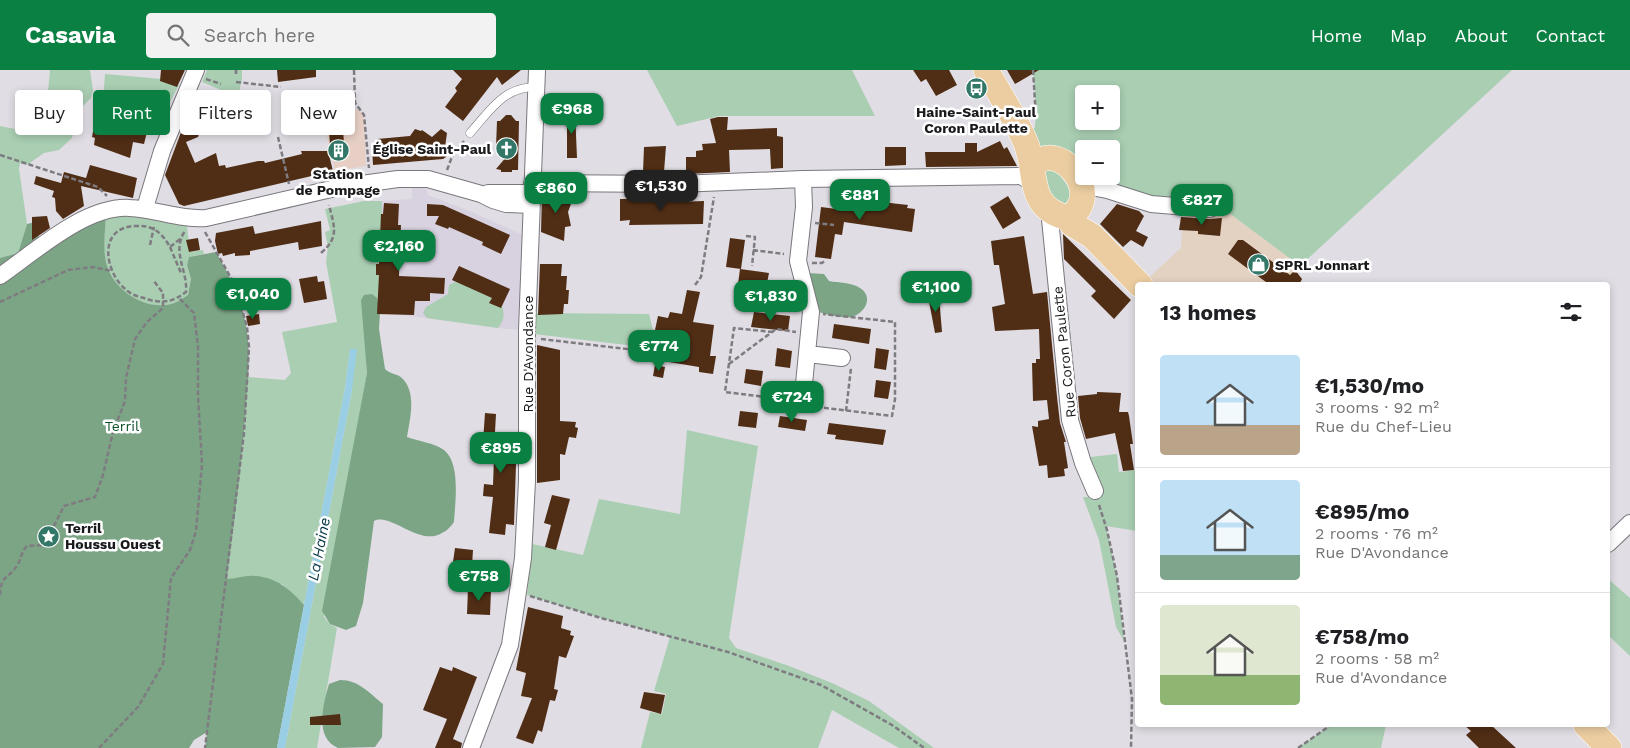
<!DOCTYPE html>
<meta charset="utf-8">
<style>
:root{--surface:#fff;--page:#f2f2f2;--text:#202124;--muted:#757577;--line:#e0e0e0;--accent:#0b8043}
body{margin:0;font-family:"Work Sans",sans-serif;background:var(--page);color:var(--text);height:100vh;display:flex;flex-direction:column;font-size:19px;white-space:nowrap}
*{box-sizing:border-box;margin:0}
p{font-size:16px;color:var(--muted)}
.icon{flex:none;width:28px;height:28px;fill:none;stroke:currentColor;stroke-width:2;stroke-linecap:round;stroke-linejoin:round}
.map{position:relative;flex:1;overflow:hidden}
.side{position:absolute;left:1135px;top:212px;width:475px;height:445px;display:flex;flex-direction:column;background:var(--surface);border-radius:5px;box-shadow:0 2px 8px #0003}
.side>*{flex:none}
.hud{position:absolute;left:15px;top:20px;width:475px;height:45px;display:flex;gap:10px}
.tools{position:absolute;left:1075px;top:15px;display:grid;gap:10px}
.tools a{display:grid;place-items:center;width:45px;height:45px;border-radius:5px;background:var(--surface);box-shadow:0 2px 8px #0003;font-size:25px}
.price{position:absolute;translate:-50% -42px;padding:0 11px;border-radius:10px;background:var(--accent);color:#fff;font-size:16px;line-height:32px;filter:drop-shadow(0 1px 2px #0008)}
.price::after{content:'';position:absolute;left:50%;top:30px;width:15px;height:11px;margin-left:-8px;background:inherit;clip-path:polygon(0 0,100% 0,50% 100%)}
.price.on{background:#222;color:#fff}
ul{padding:0;list-style:none}
li{display:flex;align-items:center;gap:15px;height:125px;padding:0 25px}
li+li{border-top:1px solid var(--line)}
li span{display:grid;place-items:center;flex:none;width:140px;height:100px;border-radius:5px;color:#555}
li>.icon{margin-inline-start:auto}
span .icon{width:60px;height:60px;fill:#fffc;stroke-width:1}
li b{font-size:21px}
h2{display:flex;justify-content:space-between;align-items:center;height:60px;padding:0 25px;font-size:21px}
.tag{padding:0 18px;border-radius:5px;background:var(--surface);box-shadow:0 2px 8px #0003;font-size:18px;line-height:45px}
.tag.on{background:var(--accent);color:#fff}
header{display:flex;align-items:center;gap:30px;box-sizing:border-box;height:70px;padding:0 25px;background:var(--accent);color:#fff}
header strong{font-size:24px}
nav{display:flex;gap:28px;margin-inline-start:auto;font-size:18px}
.search{width:350px;height:45px;background:var(--page);display:flex;align-items:center;gap:12px;box-sizing:border-box;padding:0 18px;border-radius:5px;color:var(--muted);font-size:19px}
.map>svg:first-child{display:block}
</style>
<header>
<strong>Casavia</strong>
<div class="search"><svg class="icon" aria-label="search" viewBox="0 0 24 24"><circle cx="10" cy="10" r="6"/><path d="M15 15l6 6"/></svg>Search here</div>
<nav><a>Home</a><a>Map</a><a>About</a><a>Contact</a></nav>
</header>
<div class="map">
<svg width="1630" height="678" viewBox="0 0 1630 678">
<rect width="100%" height="100%" fill="#e0dde4"/>
<path fill="#e3d1c1" d="M1221 137 1300 196 1282 215H1141L1181 178 1183 142Z"/>
<path fill="#e7cfc5" d="M359 39 364 45 366 96 335 101 322 45Z"/>
<path fill="#d8d2e0" d="M425 113 428 125 467 140 530 168 527 260 506 259 380 242 382 131 412 129V117Z"/>
<path fill="#a9ceb2" fill-rule="evenodd" d="M50 0H90L93 20 91 28 80 39 72 68 59 80 44 83 27 95 20 93 19 99 27 154 18 183 0 188V56L44 65Z
M207 0H242V9L238 27 202 12Z
M647 0H852L875 46H719L677 56Z
M1033 0H1512L1300 196 1221 137 1210 139 1151 134 1107 120 1080 115 1074 101 1068 95 1036 81 1025 70 1035 57 1036 42ZM1084 24H1111V51H1084ZM1084 79H1111V106H1084Z
M105 4 162 9 179 15 168 36 103 33Z
M1047 98 1057 101C1065 112 1075 122 1070 136 1053 131 1044 119 1044 101Z
M364 131H382L380 242 366 281 367 303 324 547 330 554 337 558 317 678H285L352 320 350 279 345 318 304 535 282 514 227 510 244 363 248 307 285 310 291 303 282 262 337 252 326 192 328 177 325 162 330 160 325 139Z
M106 140 186 148 190 182 203 180 204 184 189 187 187 195 191 209 188 225C182 229 177 233 171 234 140 241 110 217 105 187 102 172 106 155 106 140Z
M459 210 498 229C505 239 506 249 498 258L427 248 423 243 426 237 448 224 449 215Z
M535 243 649 244 653 260 652 270 635 276 534 264Z
M687 360 758 376 729 568 736 578 789 596 832 613 869 631 934 678H899L832 640 818 678H641L650 642 662 644 666 624 654 621 670 567 601 548 527 525 532 474 583 485 599 429 680 444Z
M1117 384 1119 402 1137 400V461L1106 456 1117 506 1124 571 1116 557 1099 470 1083 427H1090L1082 388Z
M1608 509 1630 528V586L1608 565Z
M1331 655H1386L1381 678H1298Z"/>
<path fill="#7ca586" d="M106 140C106 155 103 171 105 186 108 216 141 241 171 234 177 233 183 228 188 225L191 209 187 195 189 187 216 182C230 206 241 228 246 255 251 282 248 309 246 335 242 393 234 451 227 509 236 509 246 505 255 506 276 507 291 520 304 535L277 678H205L207 662 194 670 189 678H0V188L18 183 27 154 35 152 41 176Z
M808 203 824 204 829 211C839 213 851 212 860 218 874 227 865 243 852 247 846 249 822 244 817 241Z
M372 224 377 228 380 242 379 259 385 299C390 304 398 304 402 308 417 323 410 348 407 367 418 371 434 373 444 380 461 393 455 434 454 452 451 456 447 461 442 463 420 477 390 442 374 451L363 533 356 556 346 560 330 554 322 541 367 303 361 230 364 225Z
M340 610C359 610 369 623 383 634L382 667 375 677 338 678C314 668 323 634 329 614Z"/>
<path fill="#99cee4" d="M350 279H357L352 320 285 678H277L345 318Z"/>
<path fill="#502d15" d="M161 0H185L177 17 160 11Z
M277 0H316V7L278 12Z
M453 0H521L502 15 497 7 463 51 445 37 457 21 455 18 462 9Z
M913 0H949L957 15 936 26 926 9 921 12Z
M1007 0H1039L1015 14Z
M222 24 235 30 229 45 207 36 211 25 220 29Z
M98 34 119 35V39L151 46 144 74 133 72 130 88 94 75 95 68 92 67Z
M567 41H575L577 88H567Z
M506 45H511L516 51H519L518 100H512V102H501V100L496 99 507 86 496 77 497 51H500Z
M718 47H728L727 60 777 58V66L783 67V98L771 99 770 79 729 80 730 102 686 104V87H696V81L703 80 702 74 716 73 710 49Z
M345 48 346 60H343L344 73 330 74 328 50Z
M186 49 197 53 196 57 201 59 198 67 186 72 195 93 216 83 219 96 225 95 226 98 258 91H264L265 93 302 84 301 81H328L333 101 184 136 179 134 165 105Z
M415 59 421 61 422 60 432 67 441 59 447 63 445 77 452 79 446 87 443 89 373 95 372 77H378L377 69 410 66Z
M1000 71 1004 79 1007 77 1017 96 926 97 925 82H965V73H977V82Z
M666 76 664 102H643L644 77Z
M885 77H906V95L885 96Z
M90 95 137 108 133 128 81 116 84 136 63 149 56 141 55 128 52 127 54 121 34 114 36 106 61 113 64 102 86 108Z
M542 123H575L568 142 571 156 565 157 564 171 541 162Z
M1008 126 1021 148 1003 159 990 137Z
M846 128 908 135 907 138 915 139 912 162 844 152 842 165 835 164 831 189 815 187 821 137 844 140Z
M620 129H677V132L704 131 703 154 629 155 630 150 620 151Z
M384 133 399 134 398 155H401L399 206 445 208 444 224 430 223V231H415L414 245 377 244 379 205H376V194H379L381 144H383Z
M427 134 443 135 510 165 501 184 482 175 483 172 449 157 448 159 435 154 439 146H427Z
M1117 134 1139 141 1144 146 1136 161 1148 167 1143 177 1131 170 1123 177 1100 154Z
M47 146 50 158 32 170V147Z
M1181 147 1209 149 1222 148 1220 166 1198 164V161L1179 160Z
M321 151 322 176 299 180 298 172 250 181V185L235 186V183L223 186 222 183 218 184 215 171 216 163 232 160 253 156 255 164Z
M1063 164 1131 230 1114 249 1091 226 1096 221 1064 189Z
M1024 166 1033 224 1047 222 1057 327 1060 353 1066 372H1064L1068 398 1064 399 1065 406 1048 408 1047 395 1039 396 1032 356 1038 357V351L1049 349 1047 330 1033 331 1032 293H1036V289H1040L1039 259 995 261 992 237 1005 234 999 195H994L991 171Z
M198 168 200 180 189 182 186 170Z
M730 168 745 170 741 199 726 197Z
M1238 170H1243L1290 205 1295 200 1302 209 1300 213 1302 215H1270L1228 184Z
M540 194H562L561 206H567L566 220H569L568 234H564L563 244 538 245Z
M459 196 510 219 501 238 489 233 492 228 452 210Z
M740 199 769 203 766 218 738 214Z
M317 206 318 212 324 211 327 229 304 233 299 209Z
M687 220 700 222 693 252 714 255 710 286H716L713 304 699 302V297L669 292 674 263 655 260 658 246 668 248 670 242 682 244Z
M928 226H939L942 262 935 263Z
M754 242 790 246 788 261 751 257Z
M259 244 260 254 248 256 246 246Z
M834 254 871 259 869 274 832 268Z
M537 275 560 280V351L576 352 575 357 578 358 576 368 569 367 565 385 560 384V410L537 413Z
M777 278 792 281 790 298 775 296Z
M876 278 889 280 886 300 874 298Z
M655 295 665 297 663 308 653 306Z
M746 299 763 301 761 316 744 313Z
M876 310 891 312 888 329 874 327Z
M1097 322 1121 323 1119 342H1128L1129 346 1133 374H1130L1134 400 1123 401 1115 363 1086 369 1080 348 1078 326 1097 324Z
M740 341 758 343 756 358 738 356Z
M485 343 496 344 495 362 517 363 514 455 506 454 505 465 489 463 493 427 483 426 484 414 493 415 494 388 482 386Z
M780 346 807 350 805 361 778 357Z
M829 353 886 360 883 375 835 369 836 365 827 364Z
M552 425 570 429 556 480 545 477 551 455 544 453Z
M455 478 473 480 471 511 455 509 456 506H451Z
M468 518 491 520 490 545 467 544Z
M528 537 563 546 561 558 571 561 570 565 574 566 566 588 559 586 554 619 558 620 555 631 550 630 542 662 538 660 533 674 516 668 532 628 521 626 526 603 516 600Z
M440 597 452 601 453 597 477 607 453 669 462 673 461 678H435L447 649 423 640Z
M644 622 665 625 661 644 640 638Z
M340 644 341 655H310V647Z
M1464 655H1491L1516 678H1479L1466 665 1471 661Z"/>
<g fill="none" stroke-linecap="round" stroke-linejoin="round">
<defs>
<path id="lane" d="M470 63C490 41 503 17 536 17"/>
<path id="street" d="M803 109 804 137 798 191 811 242 803 324
M532 113 678 114 803 109 1021 106 1033 113
M1080 115 1107 120 1151 134 1210 139
M488 123H532
M145 138 162 81 196 0
M1049 139 1070 350 1083 393 1095 421
M0 206C36 181 86 135 130 138 156 139 180 150 206 148L340 117 398 109H428L481 124 493 130 506 134 531 135
M808 284 842 288
M1608 474 1630 453
M471 678 510 575 523 488 527 411V260L537 0"/>
<path id="primary" d="M986 0C999 23 1014 46 1025 71 1039 102 1024 137 1068 148 1108 124 1055 64 1032 98
M1068 148 1072 154 1092 166 1140 215
M1586 655 1609 678"/>
</defs>
<use href="#lane" stroke="#7a777d" stroke-width="9"/>
<use href="#street" stroke="#7a777d" stroke-width="18"/>
<use href="#primary" stroke="#fff" stroke-width="26"/>
<path stroke="#7e7c81" stroke-width="2.5" stroke-dasharray="5 2.5" stroke-linecap="butt" d="M236 0V4
M354 0 355 33 364 45 369 98
M1033 0 1036 48
M206 9 221 14
M236 12 281 17
M278 67 289 114
M0 85 98 117 107 126
M447 100 453 84 464 71
M815 153 834 155
M205 162 235 215 247 257 249 277 244 363 205 678
M746 166 755 167 752 196
M180 169 170 177C162 163 153 155 137 156 95 156 105 206 129 222 134 226 141 227 147 229 162 234 173 232 186 222 188 201 171 181 185 161
M150 175 154 157
M170 177 181 203
M753 180 784 184
M321 183C340 167 334 156 329 135
M812 193H822L826 190
M695 215 701 207 714 127
M0 232 68 200 93 197 112 201
M773 262 734 258 725 322 790 330
M541 269 644 281 659 277 666 269
M729 294 776 259 796 262
M809 336 892 346 895 329V252L823 244
M846 341 851 298
M1099 435 1107 460 1117 506 1132 629 1131 678
M0 525C1 503 9 510 18 494 22 487 21 482 27 476L44 475 50 472 54 456 64 436 95 427 103 405 113 362 125 331 126 308 135 269 147 252 163 238V223L154 211
M530 526 601 548 728 582 821 615 892 655 924 678
M99 678 138 637 163 594 171 508 190 480 196 461 202 394 198 326V277L194 243 179 228
M1298 678 1331 655"/>
<use href="#lane" stroke="#fff" stroke-width="8"/>
<use href="#street" stroke="#fff" stroke-width="16"/>
<use href="#primary" stroke="#ebcda1" stroke-width="25"/>
</g>
<defs>
<symbol id="bus-disc" viewBox="-11 -11 22 22"><circle r="9.5" fill="#337769" stroke="#fff"/><path d="M-5-6H5V4H4V6H2V4H-2V6H-4V4H-5ZM-3.5-4V0h7V-4ZM-3.5 1.2v1.5H-2V1.2ZM2 1.2v1.5H3.5V1.2Z" fill="#fff"/></symbol>
<symbol id="church-disc" viewBox="-11 -11 22 22"><circle r="9.5" fill="#337769" stroke="#fff"/><path d="M-1.2-6h2.4v3.5h3.3v2.4h-3.3V6h-2.4V-.1h-3.3v-2.4h3.3Z" fill="#fff"/></symbol>
<symbol id="building-disc" viewBox="-11 -11 22 22"><circle r="9.5" fill="#337769" stroke="#fff"/><path d="M-4-6H4V6H1V3H-1V6H-4ZM-2.5-4.3h1.7v1.8h-1.7ZM.8-4.3h1.7v1.8H.8ZM-2.5-1h1.7V.8h-1.7ZM.8-1h1.7V.8H.8Z" fill="#fff"/></symbol>
<symbol id="shop-disc" viewBox="-11 -11 22 22"><circle r="9.5" fill="#337769" stroke="#fff"/><path d="M-5-2.5h2.3a2.7 3.5 0 0 1 5.4 0H5L5.5 6h-11ZM-1.5-2.5h3a1.5 2.3 0 0 0-3 0Z" fill="#fff"/></symbol>
<symbol id="sight-disc" viewBox="-11 -11 22 22"><circle r="9.5" fill="#337769" stroke="#fff"/><path d="M0-6L1.8-2.2L6-1.7L2.9 1.2L3.7 5.4L0 3.3L-3.7 5.4L-2.9 1.2L-6-1.7L-1.8-2.2Z" fill="#fff"/></symbol>
</defs>
<g fill-rule="evenodd">
<use href="#bus-disc" x="964" y="6" width="25" height="25"/>
<use href="#church-disc" x="494" y="66" width="25" height="25"/>
<use href="#building-disc" x="326" y="68" width="25" height="25"/>
<use href="#shop-disc" x="1246" y="182" width="25" height="25"/>
<use href="#sight-disc" x="36" y="454" width="25" height="25"/>
</g>
<g text-anchor="middle" stroke-width="5" stroke-linejoin="round" paint-order="stroke">
<g font-size="14" font-weight="bold" fill="#1a191c" stroke="#fff">
<text x="976" y="47">Haine-Saint-Paul<tspan x="976" dy="16">Coron Paulette</tspan></text>
<text x="491" y="84" text-anchor="end">Église Saint-Paul</text>
<text x="338" y="109">Station<tspan x="338" dy="16">de Pompage</tspan></text>
<text x="1275" y="200" text-anchor="start">SPRL Jonnart</text>
<text x="65" y="463" text-anchor="start">Terril<tspan x="65" dy="16">Houssu Ouest</tspan></text>
</g>
<g font-size="14" fill="#1a191c" stroke="#fff">
<text transform="translate(1064 282) rotate(-96)" y="5">Rue Coron Paulette</text>
<text transform="translate(528 284) rotate(-90)" y="5">Rue D'Avondance</text>
</g>
<g font-size="14" fill="#0d5129" stroke="#fff">
<text x="122" y="361">Terril</text>
</g>
<g font-size="15" font-style="italic" fill="#033545" stroke="#fff">
<text transform="translate(319 479) rotate(-79)" y="5">La Haine</text>
</g>
</g>
</svg>
<div class="tools">
<a>+</a>
<a>−</a>
</div>
<b class="price" style="left:572px;top:65px">€968</b>
<b class="price on" style="left:661px;top:142px">€1,530</b>
<b class="price" style="left:556px;top:144px">€860</b>
<b class="price" style="left:860px;top:151px">€881</b>
<b class="price" style="left:1202px;top:156px">€827</b>
<b class="price" style="left:399px;top:202px">€2,160</b>
<b class="price" style="left:936px;top:243px">€1,100</b>
<b class="price" style="left:253px;top:250px">€1,040</b>
<b class="price" style="left:771px;top:252px">€1,830</b>
<b class="price" style="left:659px;top:302px">€774</b>
<b class="price" style="left:792px;top:353px">€724</b>
<b class="price" style="left:501px;top:404px">€895</b>
<b class="price" style="left:479px;top:532px">€758</b>
<div class="hud">
<a class="tag">Buy</a>
<a class="tag on">Rent</a>
<a class="tag">Filters</a>
<a class="tag">New</a>
</div>
<section class="side">
<h2>13 homes<svg class="icon" aria-label="filters" viewBox="0 0 24 24"><path d="M4 7h16M4 17h16"/><circle cx="9" cy="7" r="2"/><circle cx="15" cy="17" r="2"/></svg></h2>
<ul>
<li><span style="background:linear-gradient(#bfe0f5 70%,#b9a48a 0)"><svg class="icon" aria-label="home" viewBox="0 0 24 24"><path d="M3 11l9-7 9 7M6 9v11h12V9"/></svg></span><div><b>€1,530/mo</b><p>3 rooms · 92 m²</p><p>Rue du Chef-Lieu</p></div></li>
<li><span style="background:linear-gradient(#bfe0f5 75%,#7fa58c 0)"><svg class="icon" aria-label="home" viewBox="0 0 24 24"><path d="M3 11l9-7 9 7M6 9v11h12V9"/></svg></span><div><b>€895/mo</b><p>2 rooms · 76 m²</p><p>Rue D'Avondance</p></div></li>
<li><span style="background:linear-gradient(#dfe7d0 70%,#8fb573 0)"><svg class="icon" aria-label="home" viewBox="0 0 24 24"><path d="M3 11l9-7 9 7M6 9v11h12V9"/></svg></span><div><b>€758/mo</b><p>2 rooms · 58 m²</p><p>Rue d'Avondance</p></div></li>
</ul>
</section>
</div>
